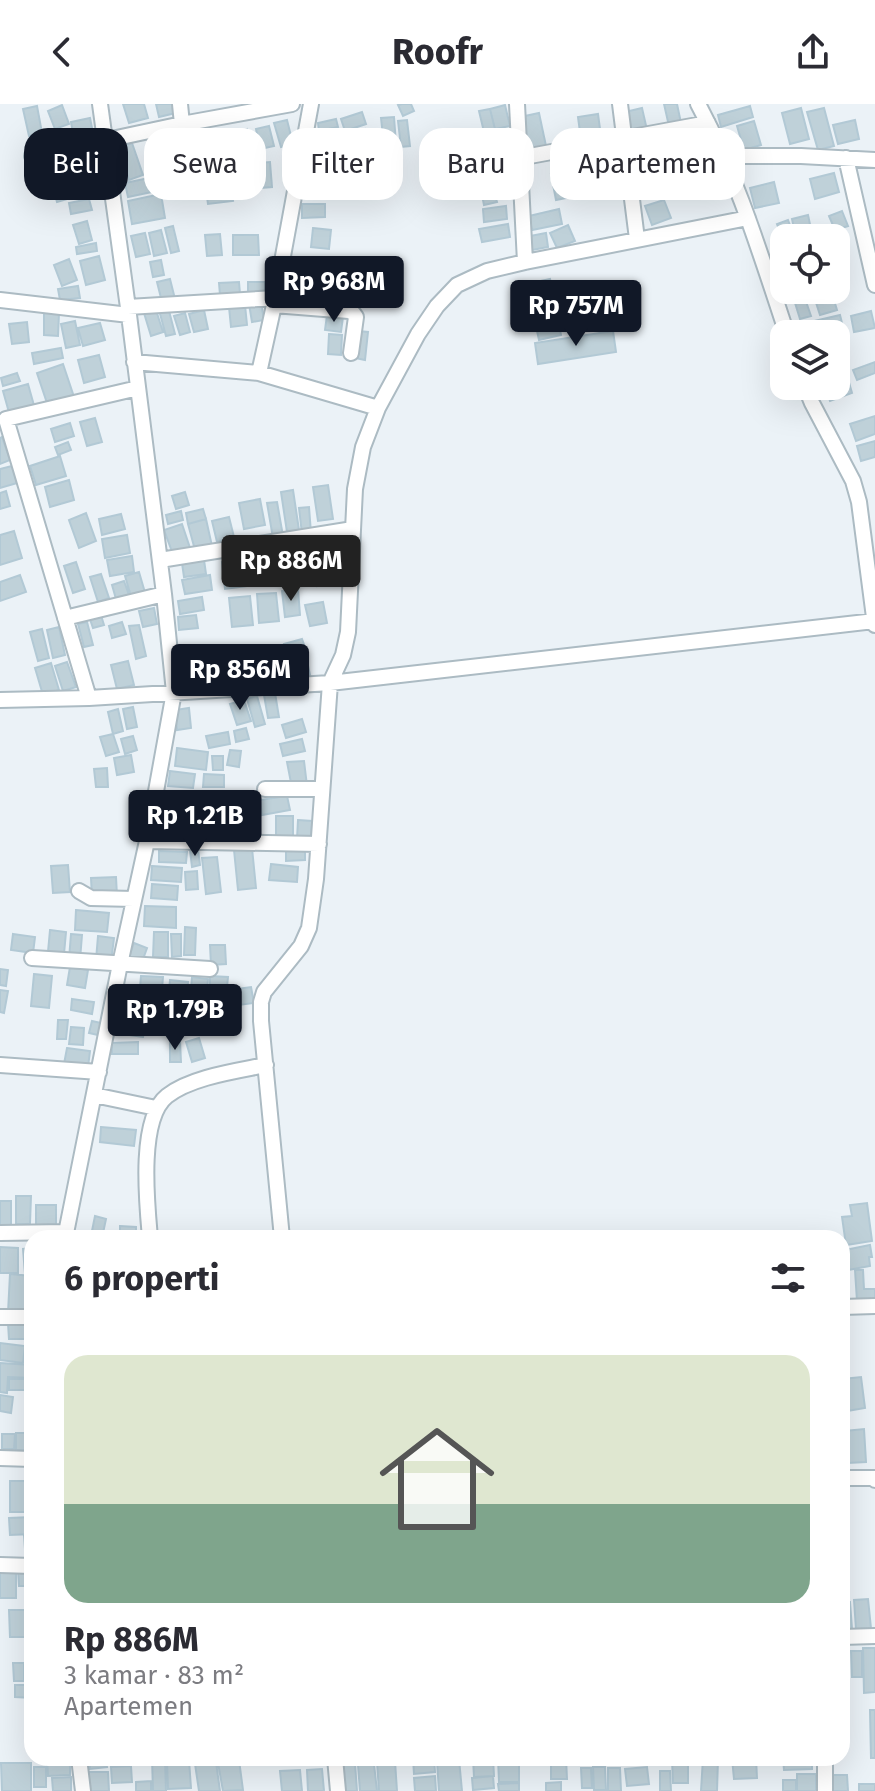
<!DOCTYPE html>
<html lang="id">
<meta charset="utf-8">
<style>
:root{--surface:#fff;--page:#f2f2f3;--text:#2b2b33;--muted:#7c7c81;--accent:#111827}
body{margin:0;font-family:"Fira Sans",sans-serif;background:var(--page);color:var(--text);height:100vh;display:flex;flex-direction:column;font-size:30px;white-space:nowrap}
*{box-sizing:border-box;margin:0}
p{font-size:26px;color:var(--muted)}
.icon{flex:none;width:44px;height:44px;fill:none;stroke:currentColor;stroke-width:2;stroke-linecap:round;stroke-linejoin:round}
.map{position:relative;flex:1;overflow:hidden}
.side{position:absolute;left:24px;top:1126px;width:826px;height:536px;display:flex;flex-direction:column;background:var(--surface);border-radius:24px;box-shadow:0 8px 32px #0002}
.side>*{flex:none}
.hud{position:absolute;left:24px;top:24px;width:828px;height:72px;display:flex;gap:16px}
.tools{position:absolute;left:770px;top:120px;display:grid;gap:16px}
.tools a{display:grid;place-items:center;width:80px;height:80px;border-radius:16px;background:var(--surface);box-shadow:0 8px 32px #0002;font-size:40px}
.price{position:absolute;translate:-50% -68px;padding:0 18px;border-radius:8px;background:var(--accent);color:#fff;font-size:26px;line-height:52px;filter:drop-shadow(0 2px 4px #0008)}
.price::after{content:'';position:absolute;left:50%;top:48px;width:24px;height:18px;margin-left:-12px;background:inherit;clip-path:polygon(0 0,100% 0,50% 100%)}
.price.selected{background:#222;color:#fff}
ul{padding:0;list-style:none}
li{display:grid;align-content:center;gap:16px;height:424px;padding:0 40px}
li span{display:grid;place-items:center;height:248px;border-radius:24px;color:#555}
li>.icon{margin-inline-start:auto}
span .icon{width:144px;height:144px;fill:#fffc;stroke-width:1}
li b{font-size:34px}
h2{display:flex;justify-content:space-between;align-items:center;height:96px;padding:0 40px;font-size:34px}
.chip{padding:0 28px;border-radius:24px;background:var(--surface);box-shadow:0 8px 32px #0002;font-size:28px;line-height:72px}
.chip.selected{background:var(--accent);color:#fff}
header{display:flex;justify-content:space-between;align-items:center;height:104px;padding:0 40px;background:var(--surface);font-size:36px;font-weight:700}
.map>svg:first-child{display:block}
</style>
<header><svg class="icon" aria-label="back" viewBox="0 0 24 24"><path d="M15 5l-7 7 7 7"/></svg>Roofr<svg class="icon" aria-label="share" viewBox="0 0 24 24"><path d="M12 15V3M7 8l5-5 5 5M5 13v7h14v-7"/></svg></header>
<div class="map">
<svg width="875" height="1687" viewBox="0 0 875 1687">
<rect width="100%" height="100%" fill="#ebf2f7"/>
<path fill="#bfd1d9" stroke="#b2c9d5" stroke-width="2" d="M123 0H144L148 14 129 19Z
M156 0H174L176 9 159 13Z
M402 0H411L414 7 403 12 398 1Z
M664 0H677L681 19 669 22Z
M62 1 69 20 55 25 48 7Z
M505 1 510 22 495 25 490 5Z
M37 2 42 29 29 32 23 5Z
M750 2 753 13 721 23 718 11Z
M642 4 647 26 630 30 625 8Z
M801 4 809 35 790 40 782 9Z
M824 4 834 42 818 46 807 8Z
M490 5 495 25 484 28 479 7Z
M362 8 366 20 345 27 341 15Z
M539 9 546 42 527 46 520 13Z
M598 10 600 25 580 28 578 13Z
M394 13 396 40 384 41 381 14Z
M90 14 93 29 74 34 71 18Z
M336 15 338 23 319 27 318 19Z
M287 16 293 40 281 43 274 19Z
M407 16 410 42 401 43 398 17Z
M855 16 859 35 838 40 833 21Z
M754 17 761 41 744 46 737 22Z
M269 22 274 42 260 45 256 25Z
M247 25 254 43 242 48 235 30Z
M365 25 368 35 349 41 346 31Z
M68 26 69 35 45 40 43 31Z
M214 26 222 54 209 57 201 29Z
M340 29 344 50 325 53 322 32Z
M229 31 236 53 226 56 219 34Z
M510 31 512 43 492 47 490 35Z
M696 33 703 57 691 61 684 36Z
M199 35 207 60 194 64 187 39Z
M169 37 176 58 166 61 160 40Z
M132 39 143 71 129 76 118 44Z
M484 39 486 51 475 53 472 41Z
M680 39 686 63 669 67 663 43Z
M78 43 86 68 66 74 58 50Z
M663 43 669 67 648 72 642 48Z
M588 49 596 86 579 90 571 53Z
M608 56 612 80 599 82 596 58Z
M345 57 347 72 327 74 326 60Z
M270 58 272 83 247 85 245 60Z
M233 59 239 77 223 82 218 64Z
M514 59 516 68 498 72 496 63Z
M566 67 571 93 556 96 551 70Z
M212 69 213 82 196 83 195 70Z
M834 69 839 88 815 95 810 75Z
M675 70 679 86 649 94 645 79Z
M149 74 152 88 128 93 125 79Z
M80 75 84 90 57 98 53 83Z
M774 78 779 99 755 104 750 84Z
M326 80V93L307 94V81Z
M231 83 233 97 208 100 206 86Z
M494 88 497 98 484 101 482 91Z
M161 90 165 114 132 120 128 97Z
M89 95 92 106 71 110 69 99Z
M664 96 671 114 652 121 645 102Z
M302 100H325V113L302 114Z
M506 102 507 115 484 118 483 105Z
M559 105 562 120 532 126 529 112Z
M842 107 848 122 835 126 829 112Z
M808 111 811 125 795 129 792 115Z
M788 116 795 134H784V138L777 120Z
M87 117 92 136 79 140 73 121Z
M508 120 510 133 482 138 479 125Z
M568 121 575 137 557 144 550 129Z
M173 122 179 147 171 149 165 124Z
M313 124 331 126 329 145 311 143Z
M161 126 167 149 154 152 149 129Z
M145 129 150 150 136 153 131 132Z
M546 129 548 143 532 146 530 132Z
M220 130 222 151 207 152 205 131Z
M233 131H258L259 151H233Z
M96 139 97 147 77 150 76 143Z
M99 152 105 176 86 181 80 157Z
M69 155 77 176 62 182 54 161Z
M161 156 164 171 153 173 150 158Z
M296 160 312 162 311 174 295 173Z
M170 175 175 195 162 198 157 178Z
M550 175 561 231 539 236 527 180Z
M291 177 304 178 303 199H290Z
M239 178 240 190 220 191 219 179Z
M248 178H265V190H248Z
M308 178H318L316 200H307Z
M78 182 80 194 60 196 58 185Z
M800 186H802L811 212 800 215 792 189Z
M812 186H831L837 206 820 211Z
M261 198 264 216 252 218 249 200Z
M245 201 247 221 231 223 229 203Z
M168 203 175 230 166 232 159 206Z
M156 206 163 228 151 232 144 209Z
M204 206 208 225 194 228 189 210Z
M871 207 875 224 854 228 851 212Z
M44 209H59L58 232 44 231Z
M185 209 190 228 180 231 174 212Z
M327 211 343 213 341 228 325 226Z
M840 211 844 227 832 230H813L810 218Z
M75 217 80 241 66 244 61 220Z
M27 218 29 238 12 240 9 220Z
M100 219 105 236 83 242 78 224Z
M358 227 368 228 365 256 355 254Z
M613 227 616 248 538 260 535 239Z
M329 230 342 231 341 251 328 250Z
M61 244 63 254 34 260 32 249Z
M99 251 105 273 84 279 78 256Z
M841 257 846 270 836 273V259Z
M875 258V269L857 276 853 266Z
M63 260 74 293 48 302 37 269Z
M17 269 20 277 3 282 1 274Z
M848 275 852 289 830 297 825 282H836V279Z
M28 280 35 305 10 312 3 287Z
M875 312V330L856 337 850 320Z
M95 314 102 338 87 342 80 318Z
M70 319 74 332 55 338 51 325Z
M2 333 10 356 0 360V334Z
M875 337V353L861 357 857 342Z
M68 338 71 346 58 351 55 343Z
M60 352 66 372 36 381 30 362Z
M12 362 17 379 0 384V365Z
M69 376 74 396 50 403 45 383Z
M328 381 333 415 318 417 313 383Z
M293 386 299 426 287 428 281 388Z
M6 387 10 402 0 405V389Z
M185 388 189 401 176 405 172 392Z
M260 395 265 421 244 425 239 399Z
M277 398 283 432 273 434 267 399Z
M309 403 311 429 302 430 299 404Z
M203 405 206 415 188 420 186 409Z
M181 407 183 416 168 420 166 411Z
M86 409 96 437 79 444 69 416Z
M121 410 125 425 102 431 99 415Z
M229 413 234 433 217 438 212 417Z
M206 415 212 442 195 446 188 420Z
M182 420 191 447 174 453 164 426Z
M14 427 22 454 0 461V431Z
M127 431 130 449 105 454 102 435Z
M332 448 337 479 317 482 312 451Z
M132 452 134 468 110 472 107 456Z
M253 452H274L275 479 254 480Z
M244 455 248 482 225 485 222 458Z
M204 456 206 470 184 473 182 459Z
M290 456H308V479H290Z
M76 458 85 485 73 489 64 462Z
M139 468 146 492 132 496 125 472Z
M101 470 109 494 98 498 90 473Z
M20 471 26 488 0 497V478Z
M210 471 212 486 185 490 182 476Z
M124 477 129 491 116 495 112 481Z
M298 485 300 511 285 513 282 487Z
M276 489 279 517 259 519 257 490Z
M250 492 253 521 232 523 229 494Z
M202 493 204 506 180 510 178 497Z
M323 498 327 519 310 522 305 501Z
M154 504 157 520 143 523 139 507Z
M100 508 104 521 93 524 89 512Z
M196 511 198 524 179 526 178 513Z
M87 518 93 541 84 543 78 520Z
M122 518 126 530 112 534 109 522Z
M139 521 146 552 136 555 129 522Z
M59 523 65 551 53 554 47 526Z
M42 525 49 554 38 557 30 528Z
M302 535 306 546 287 552 284 540Z
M267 543 273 576 257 579 251 545Z
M306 552 310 571 285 577 280 558Z
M247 554 250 573 228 576 225 558Z
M203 556 213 577 197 585 187 564Z
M128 557 134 581 117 585 111 561Z
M67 558 76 583 63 587 55 562Z
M51 559 59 586 43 591 35 564Z
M275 589 279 613 268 614 264 591Z
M257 592 265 620 255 623 247 595Z
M244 596 251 617 237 621 230 600Z
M133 603 137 623 127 625 123 605Z
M189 604 191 624 177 626 175 606Z
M118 605 123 627 113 630 108 608Z
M302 615 306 628 286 634 282 621Z
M246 624 249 635 236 638 234 627Z
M228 628 230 640 209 644 206 632Z
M113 630 119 648 106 652 100 633Z
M133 632 137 646 125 650 121 635Z
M302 635 305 647 283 652 280 640Z
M177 644 208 648 206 666 175 662Z
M230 646 241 647 239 663 227 661Z
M131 651 134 668 117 671 114 654Z
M212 652H223V666H213Z
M304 657 307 682 292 684 287 658Z
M107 664 108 683H96L94 665Z
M170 667 195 670 193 684 168 682Z
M204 670 224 671V683H203Z
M179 688H209V705H179Z
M222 689 224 706 214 707 212 690Z
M287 692 290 706 262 711 260 696Z
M197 708 200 727 177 731 173 712Z
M231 711 230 734 221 733V712Z
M276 712H293V735H276Z
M298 716 312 717 311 736 297 735Z
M252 744 256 784 238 786 234 746Z
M198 745 200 761 192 763 190 746Z
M305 745V756L286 757V746Z
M159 747 187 748 186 759 159 758Z
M217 753 221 788 206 790 202 754Z
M271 760 298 763 297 778 269 776Z
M68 761 70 788 53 789 51 762Z
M152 762 182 764 181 778 151 776Z
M197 767 198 785 186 786 185 768Z
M116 773 117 792 92 793 91 774Z
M152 780 178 782 177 796 151 794Z
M145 802 176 803V824L144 822Z
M76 806 109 809 107 828 75 826Z
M185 823 196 824 195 851H184Z
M50 826 66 828 64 850 48 848Z
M154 828H168V853H153Z
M13 830 35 833 33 849 11 846Z
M71 830 82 831 80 856 69 855Z
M171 830H181V852L172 853Z
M98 832 114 834 111 858 96 856Z
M134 839 147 844 142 858 129 853Z
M210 841H225L226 860 211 861Z
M70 863 88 866 85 884 67 881Z
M0 865 8 866 6 882 0 881Z
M34 870 52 872 49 904 31 902Z
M141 872 163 873 160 909 138 907Z
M210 872 228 873 227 883 210 882Z
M192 873 208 875 205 913 189 911Z
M170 876 188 878 185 911 167 909Z
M251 883 254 899 239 901 236 885Z
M209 885 230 886 229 915 208 914Z
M0 886 8 887 4 909 0 908Z
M72 895 94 898 92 910 71 906Z
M178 914 180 932 168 933 167 915Z
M58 916H68L66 935H57Z
M92 917 101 919 98 931 89 929Z
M122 918 145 921 143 933 121 930Z
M71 923 84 924 83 941 69 940Z
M199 934 205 954 192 958 186 938Z
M180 937 181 958H170V938Z
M138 938V950H112V939Z
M67 944 90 947 88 963 64 960Z
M101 1023 136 1026 134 1042 100 1038Z
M16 1092H31L30 1120H16Z
M0 1097H11V1123H0Z
M867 1099 872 1137 846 1141 842 1113 852 1112 850 1101Z
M36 1101H56V1125H36Z
M95 1112 106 1115 103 1129 92 1127Z
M120 1122 136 1123V1133L120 1132Z
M870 1141 872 1153H869L870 1162 848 1166 845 1146Z
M0 1143 18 1144V1169H0Z
M32 1144V1169L25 1170 23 1145Z
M855 1166H863L864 1185H875V1196L857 1197Z
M10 1170 32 1172V1211L8 1209Z
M32 1218V1235H9L8 1219Z
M842 1229H844L847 1262H842Z
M0 1239 25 1242 23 1259 0 1256Z
M0 1259 32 1261V1274L8 1273 7 1289 0 1288Z
M861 1273 865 1304 847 1307 843 1275Z
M9 1275H28V1286H9Z
M0 1291 13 1293 11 1309 0 1307Z
M864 1325 866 1358 848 1359 845 1327Z
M16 1329H32V1347L16 1346Z
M2 1330H15L14 1345H2Z
M10 1377H32V1408H10Z
M32 1413V1430L10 1431 9 1414Z
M24 1431H32V1445H25Z
M0 1466H16V1494H0Z
M18 1466H32V1482H19Z
M868 1495 871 1524 856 1525 854 1496Z
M850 1498 852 1525 842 1526V1499Z
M9 1506H32V1533H10Z
M842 1542H848L849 1570 842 1571Z
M863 1544H875V1588L864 1589Z
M851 1547H862V1573H852Z
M13 1559H24V1577H14Z
M26 1559 32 1560V1580H25Z
M15 1581H32V1594L15 1593Z
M870 1606H875V1654H871Z
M47 1654H70V1671L48 1672Z
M89 1654H106L107 1663 90 1665Z
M152 1654H165L166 1687H153Z
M413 1654H434L435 1668 414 1670Z
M473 1654H493L494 1672 474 1673Z
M498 1654H519V1678H499Z
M551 1654H566L567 1675H551Z
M703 1654 718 1655 717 1687H701Z
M732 1654H756L757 1674 734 1675Z
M783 1654H812V1665L784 1666Z
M459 1655 462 1687H439L437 1657Z
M688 1655V1679H673L672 1656Z
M189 1656 191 1684 168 1685 167 1657Z
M239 1656 243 1686 223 1687 218 1659Z
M395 1657 397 1687H379L377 1658Z
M216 1658 220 1687H199L195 1660Z
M1 1659H31V1687H2Z
M355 1659 357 1687H344L342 1660Z
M374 1660 377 1687H360L358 1661Z
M131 1662 132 1678 112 1679 111 1663Z
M34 1663H46V1683H34Z
M593 1663H605L606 1686H594Z
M647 1663 649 1680 627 1682 625 1665Z
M581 1664H591L592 1684H582Z
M608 1664H620L621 1687H608Z
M322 1665 324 1687H308L307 1666Z
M300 1666 302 1687H282L280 1667Z
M660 1667H670L671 1687H660Z
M86 1668H108L109 1687H87Z
M797 1670H816V1687H797Z
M829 1671H847L848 1687H829Z
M435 1672 436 1687H415L414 1674Z
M493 1672 494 1684 473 1686 472 1674Z
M71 1673V1687H53L52 1674Z
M783 1676H796V1687H783Z
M151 1677V1687H136V1678Z
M561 1678V1687H546V1679Z
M519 1679V1687H499L498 1680Z
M859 1680H875V1687H859Z"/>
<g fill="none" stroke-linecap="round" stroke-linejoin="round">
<defs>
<path id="street" d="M180 0 182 20
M517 0 525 158
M620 0 637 135
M698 0C737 72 761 152 787 230
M32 52 182 20 292 0
M723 52H801L875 56
M519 54 708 19
M846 54 875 181
M0 196 129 211
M274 201 349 207 353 209 356 213 351 249
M128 203 275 194
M134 258 259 269 378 304
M259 269 274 201 311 0
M805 282 812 299 853 377 859 398 875 521
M138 284 6 315 89 594 330 579 875 517
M160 456 353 425
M65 514 164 490
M0 596 89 594
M265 685H322
M147 737 319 740
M79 787 91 794 134 795
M32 854 210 865
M0 961 99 968
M94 991 156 1004
M0 1129 66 1128
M65 1134 120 860 147 737 174 588 164 490 129 211 100 0
M150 1134C147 1100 138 1015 167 992 191 973 237 967 266 961
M282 1134 261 917V898L264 888 301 842 309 824 316 775 330 579 343 551 348 528 355 385 363 343 378 304 418 230 437 202 457 181 487 167 525 158 748 114
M842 1203 875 1202
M0 1213H32
M0 1354 32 1355
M842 1374H875V1376
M0 1461 32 1462
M842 1533 875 1532
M79 1654 83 1687
M335 1654 338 1687
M825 1687V1654"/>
</defs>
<use href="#street" stroke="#acbbc3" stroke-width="18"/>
<use href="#street" stroke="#fff" stroke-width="14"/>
</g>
</svg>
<div class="tools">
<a><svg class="icon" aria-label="locate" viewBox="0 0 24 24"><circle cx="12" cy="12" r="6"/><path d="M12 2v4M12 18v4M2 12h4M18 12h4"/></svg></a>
<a><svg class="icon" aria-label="layers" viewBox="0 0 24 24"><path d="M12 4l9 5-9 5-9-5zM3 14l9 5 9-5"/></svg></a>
</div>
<b class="price" style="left:334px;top:220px">Rp 968M</b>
<b class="price" style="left:576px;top:244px">Rp 757M</b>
<b class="price selected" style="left:291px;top:499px">Rp 886M</b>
<b class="price" style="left:240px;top:608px">Rp 856M</b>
<b class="price" style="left:195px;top:754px">Rp 1.21B</b>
<b class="price" style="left:175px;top:948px">Rp 1.79B</b>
<div class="hud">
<a class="chip selected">Beli</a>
<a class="chip">Sewa</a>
<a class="chip">Filter</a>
<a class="chip">Baru</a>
<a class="chip">Apartemen</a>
</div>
<section class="side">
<h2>6 properti<svg class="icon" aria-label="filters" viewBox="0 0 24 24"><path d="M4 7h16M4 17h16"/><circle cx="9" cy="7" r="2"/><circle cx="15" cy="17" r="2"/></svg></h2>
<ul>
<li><span style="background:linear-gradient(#dfe7d0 60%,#7fa58c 0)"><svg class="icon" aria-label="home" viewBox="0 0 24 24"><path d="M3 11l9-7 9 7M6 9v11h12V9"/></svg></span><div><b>Rp 886M</b><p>3 kamar · 83 m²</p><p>Apartemen</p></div></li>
</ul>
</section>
</div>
